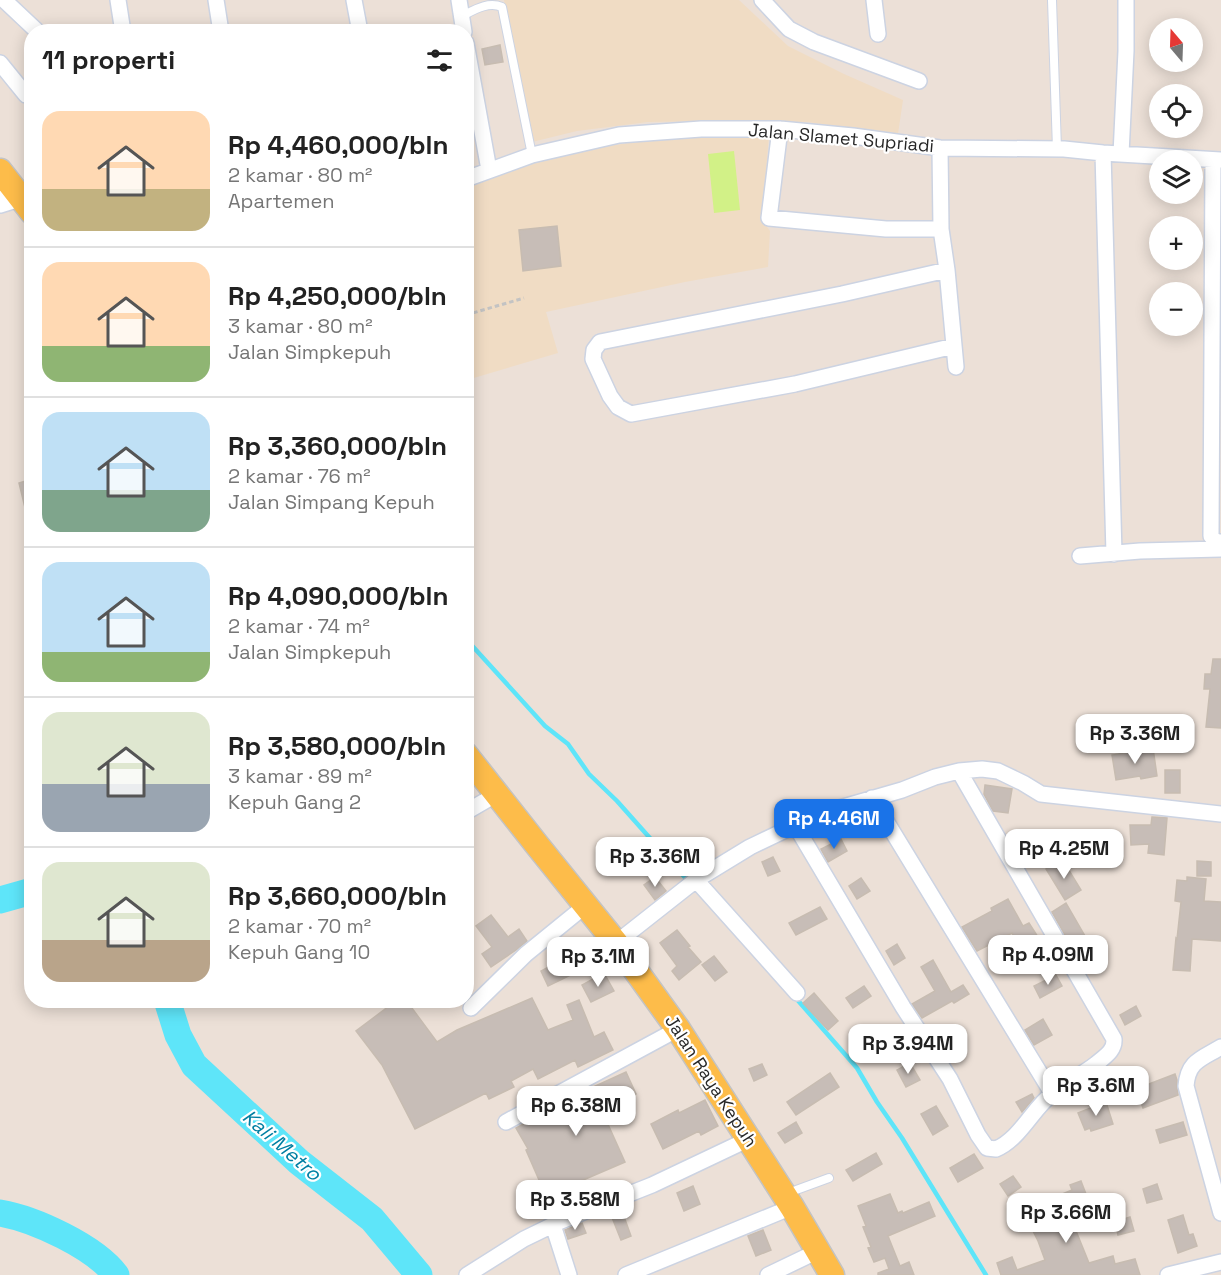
<!DOCTYPE html>
<html lang="id">
<meta charset="utf-8">
<style>
:root{--surface:#fff;--page:#f6f6f6;--text:#222;--muted:#767676;--line:#e0e0e0;--accent:#1a73e8}
body{margin:0;font-family:"Space Grotesk",sans-serif;background:var(--page);color:var(--text);height:100vh;display:flex;flex-direction:column;font-size:22px;white-space:nowrap}
*{box-sizing:border-box;margin:0}
p{font-size:20px;color:var(--muted)}
.icon{flex:none;width:33px;height:33px;fill:none;stroke:currentColor;stroke-width:2;stroke-linecap:round;stroke-linejoin:round}
.map{position:relative;flex:1;overflow:hidden}
.drawer{position:absolute;left:24px;top:24px;width:450px;height:984px;display:flex;flex-direction:column;background:var(--surface);border-radius:24px;box-shadow:0 3px 15px #0003}
.drawer>*{flex:none}
.needle{width:39px;rotate:341deg}
.fabs{position:absolute;left:1149px;top:18px;display:grid;gap:12px}
.fabs a{display:grid;place-items:center;width:54px;height:54px;border-radius:50%;background:var(--surface);box-shadow:0 3px 15px #0003;font-size:30px}
.price{position:absolute;translate:-50% -51px;padding:0 14px;border-radius:12px;background:#fff;color:#222;font-size:20px;line-height:39px;filter:drop-shadow(0 2px 3px #0008)}
.price::after{content:'';position:absolute;left:50%;top:36px;width:18px;height:14px;margin-left:-9px;background:inherit;clip-path:polygon(0 0,100% 0,50% 100%)}
.price.current{background:var(--accent);color:#fff}
ul{padding:0;list-style:none}
li{display:flex;align-items:center;gap:18px;height:150px;padding:0 18px}
li+li{border-top:2px solid var(--line)}
li span{display:grid;place-items:center;flex:none;width:168px;height:120px;border-radius:18px;color:#555}
li>.icon{margin-inline-start:auto}
span .icon{width:72px;height:72px;fill:#fffc;stroke-width:1}
li b{font-size:26px}
h2{display:flex;justify-content:space-between;align-items:center;height:72px;padding:0 18px;font-size:26px}
.map>svg:first-child{display:block}
</style>
<div class="map">
<svg width="1221" height="1275" viewBox="0 0 1221 1275">
<rect width="100%" height="100%" fill="#ece0d7"/>
<path fill="#f0dcc4" d="M504 0H739L788 46 844 74 903 100 898 134 807 122 716 121 648 122 577 131 532 142Z
M769 135 762 220 770 231 768 267 685 282 546 312 558 353 467 380V185L526 163 571 151 673 137Z"/>
<path fill="#d2f187" d="M734 151 740 210 714 213 708 154Z"/>
<g fill="none" stroke-linecap="round" stroke-linejoin="round">
<path stroke="#5ee5f9" stroke-width="4.5" d="M25 99 32 107
M466 639 545 726 568 744 589 774 617 801 689 882
M794 996 857 1068 877 1102 902 1138 986 1275"/>
<path stroke="#5ee5f9" stroke-width="27" d="M0 900 32 891
M167 1000 178 1035 194 1065 299 1162 372 1219 419 1275
M0 1213C35 1219 95 1247 116 1275"/>
</g>
<path fill="#c7bdb7" stroke="#c7bcb1" stroke-width="1.5" d="M500 45 503 62 485 65 482 49Z
M557 226 561 266 523 271 519 230Z
M32 479V515L27 516 19 483Z
M1213 659H1221V728L1206 727 1210 689H1204L1205 674H1211Z
M1153 748 1157 776 1141 779 1140 776 1116 780 1112 755Z
M1165 770H1180V793H1165Z
M985 785 1012 789 1008 813 993 811 984 794Z
M1152 817 1167 818 1164 855 1148 853 1149 844 1131 845 1130 825H1151Z
M841 839 847 851 828 862 821 849Z
M773 857 780 871 768 876 762 862Z
M1062 859 1081 890 1065 900 1046 869Z
M1197 861 1211 862V876H1197Z
M655 877 666 891 655 900 644 885Z
M1187 877 1206 879 1204 901 1221 902V941L1192 939 1190 971 1173 970 1176 938 1177 939 1181 902 1175 901 1177 880 1187 881Z
M861 878 870 891 857 899 849 886Z
M1008 899 1023 926 1029 923 1038 937 1021 948 1012 933 977 951 962 927 992 911 991 908Z
M1066 903 1089 943 1074 951 1052 912Z
M820 907 827 919 796 935 789 923Z
M491 915 508 937 519 929 527 941 516 950 491 967 482 954 492 947 476 926Z
M677 930 690 946 688 947 701 962 679 980 672 971 677 966 660 943Z
M897 944 905 958 894 965 886 951Z
M569 956 577 972 548 986 541 971Z
M714 956 727 972 715 981 702 965Z
M933 960 951 992 963 985 969 994 954 1003 952 1001 922 1018 912 1004 935 991 921 967Z
M604 973 614 991 591 1002 582 985Z
M1056 975 1062 986 1040 998 1034 986Z
M864 986 871 996 853 1008 846 998Z
M814 993 838 1021 828 1030 803 1003Z
M532 998 548 1030 573 1020 567 1005 579 1000 594 1037 604 1032 613 1050 578 1067 575 1060 538 1079 533 1069 511 1081 514 1087 489 1099 486 1093 415 1129 382 1065 356 1031 397 1000H406L437 1042 457 1030Z
M1136 1006 1141 1016 1125 1025 1120 1015Z
M1043 1019 1052 1035 1034 1045 1025 1030Z
M893 1030 898 1042 881 1049 874 1038Z
M910 1063 920 1080 906 1087 897 1070Z
M762 1064 767 1075 754 1081 749 1069Z
M626 1072 636 1094 602 1111 625 1162 546 1196 526 1150 528 1149 516 1128 578 1094Z
M830 1073 839 1087 796 1115 787 1102Z
M1175 1074 1177 1080V1088L1178 1095 1143 1108 1136 1089Z
M1032 1094 1034 1098 1022 1112 1016 1102Z
M705 1100 718 1126 701 1135 699 1131 663 1149 651 1124 678 1110 679 1113Z
M1106 1102 1113 1124 1091 1131 1090 1128 1085 1130 1078 1113Z
M936 1106 948 1126 933 1135 921 1114Z
M796 1122 802 1133 785 1143 778 1133Z
M1183 1122 1187 1135 1160 1143 1156 1130Z
M876 1153 882 1164 853 1181 846 1170Z
M974 1154 983 1168 958 1182 950 1168Z
M1013 1176 1021 1187 1008 1196 1000 1184Z
M1081 1181 1091 1207 1070 1216 1089 1263 1113 1256 1115 1264 1135 1259 1140 1275H1001L997 1263 1012 1257 1017 1270 1045 1260 1038 1241 1030 1225 1050 1214 1047 1209 1063 1202 1060 1195 1072 1190 1070 1185Z
M1157 1184 1162 1199 1147 1203 1143 1189Z
M693 1186 700 1204 684 1211 677 1193Z
M890 1194 898 1213 902 1211 903 1213 929 1202 935 1216 888 1236 900 1266 909 1262 914 1275H878V1273L889 1269 885 1258 874 1262 868 1248 871 1247 863 1227 866 1226 858 1206Z
M1102 1194 1108 1214 1097 1218 1090 1198Z
M622 1211 631 1236 621 1240 611 1215Z
M1183 1215 1189 1235 1193 1234 1197 1246 1178 1253 1168 1220Z
M1130 1217 1134 1231 1118 1235 1115 1222Z
M582 1223 586 1233 568 1239 565 1230Z
M763 1230 771 1250 756 1256 748 1236Z"/>
<g fill="none" stroke-linecap="round" stroke-linejoin="round">
<defs>
<path id="lane" d="M1052 0 1057 149
M462 16C474 10 488 1 502 7L532 155
M788 1193 829 1178"/>
<path id="street" d="M4 0 38 32
M118 0 123 32
M216 0 221 32
M354 0 360 32
M459 0 464 32
M762 0 789 29 814 42 919 81
M874 0 878 34
M466 43 489 170
M0 63 26 95
M780 129 769 218 886 229H941
M940 148 941 229 947 270 956 367
M1103 153 1114 554
M1121 154 1126 51V0
M1213 160 1211 536 1216 542H1221
M466 179 532 155 619 135 701 129H780L853 136 940 148 1064 149 1103 153 1221 160
M947 270 842 294 600 342 594 350 593 359 610 396 618 407 631 414 795 384 954 346
M1080 556 1140 551 1221 549
M872 798 1052 1093
M466 812 497 794
M795 825 903 1007 950 1079 978 1135 987 1148 996 1149C1020 1139 1033 1108 1053 1093 1066 1082 1082 1075 1096 1064 1104 1057 1115 1051 1114 1039L959 771
M696 880 797 993
M616 943 696 880 750 847 819 814 902 790 935 777 959 771 982 769 998 771 1023 783 1041 794 1221 814
M471 1008 526 954 585 906
M1221 1047C1201 1059 1188 1061 1186 1086L1221 1213
M506 1122 678 1029
M553 1225 569 1275
M467 1275 524 1239 561 1221 652 1185 749 1139
M626 1275 792 1207
M768 1275 818 1251
M1168 1275 1221 1262"/>
<path id="secondary" d="M0 202 19 196"/>
<path id="primary" d="M0 171 32 212
M466 755 537 845 616 943 678 1029 792 1207 832 1275"/>
</defs>
<use href="#lane" stroke="#ccd3e2" stroke-width="10"/>
<use href="#street" stroke="#ccd3e2" stroke-width="18"/>
<use href="#secondary" stroke="#ccd3e2" stroke-width="24"/>
<use href="#primary" stroke="#c3c3c3" stroke-width="27"/>
<path stroke="#c3c3c3" stroke-width="3" stroke-dasharray="4.5 3" stroke-linecap="butt" d="M466 315 524 298"/>
<use href="#lane" stroke="#fff" stroke-width="8"/>
<use href="#street" stroke="#fff" stroke-width="15"/>
<use href="#secondary" stroke="#fff" stroke-width="21"/>
<use href="#primary" stroke="#fdbc4a" stroke-width="24"/>
</g>
<g text-anchor="middle" stroke-width="4.5" stroke-linejoin="round" paint-order="stroke">
<g font-size="18" fill="#272727" stroke="#fff">
<text transform="translate(841 138) rotate(5)" y="6">Jalan Slamet Supriadi</text>
<text transform="translate(711 1081) rotate(57)" y="6">Jalan Raya Kepuh</text>
</g>
<g font-size="20" font-style="italic" fill="#017fa2" stroke="#fff">
<text transform="translate(282 1145) rotate(41)" y="7">Kali Metro</text>
</g>
</g>
</svg>
<div class="fabs">
<a><svg class="needle" viewBox="-14 -14 28 28"><path d="M0-13l5 13h-10z" fill="#e53935"/><path d="M0 13l5-13h-10z" fill="#767676"/></svg></a>
<a><svg class="icon" aria-label="locate" viewBox="0 0 24 24"><circle cx="12" cy="12" r="6"/><path d="M12 2v4M12 18v4M2 12h4M18 12h4"/></svg></a>
<a><svg class="icon" aria-label="layers" viewBox="0 0 24 24"><path d="M12 4l9 5-9 5-9-5zM3 14l9 5 9-5"/></svg></a>
<a>+</a>
<a>−</a>
</div>
<b class="price" style="left:1135px;top:765px">Rp 3.36M</b>
<b class="price current" style="left:834px;top:850px">Rp 4.46M</b>
<b class="price" style="left:1064px;top:880px">Rp 4.25M</b>
<b class="price" style="left:655px;top:888px">Rp 3.36M</b>
<b class="price" style="left:1048px;top:986px">Rp 4.09M</b>
<b class="price" style="left:598px;top:988px">Rp 3.1M</b>
<b class="price" style="left:908px;top:1075px">Rp 3.94M</b>
<b class="price" style="left:1096px;top:1117px">Rp 3.6M</b>
<b class="price" style="left:576px;top:1137px">Rp 6.38M</b>
<b class="price" style="left:575px;top:1231px">Rp 3.58M</b>
<b class="price" style="left:1066px;top:1244px">Rp 3.66M</b>
<section class="drawer">
<h2>11 properti<svg class="icon" aria-label="filters" viewBox="0 0 24 24"><path d="M4 7h16M4 17h16"/><circle cx="9" cy="7" r="2"/><circle cx="15" cy="17" r="2"/></svg></h2>
<ul>
<li><span style="background:linear-gradient(#ffd9b3 65%,#c2b280 0)"><svg class="icon" aria-label="home" viewBox="0 0 24 24"><path d="M3 11l9-7 9 7M6 9v11h12V9"/></svg></span><div><b>Rp 4,460,000/bln</b><p>2 kamar · 80 m²</p><p>Apartemen</p></div></li>
<li><span style="background:linear-gradient(#ffd9b3 70%,#8fb573 0)"><svg class="icon" aria-label="home" viewBox="0 0 24 24"><path d="M3 11l9-7 9 7M6 9v11h12V9"/></svg></span><div><b>Rp 4,250,000/bln</b><p>3 kamar · 80 m²</p><p>Jalan Simpkepuh</p></div></li>
<li><span style="background:linear-gradient(#bfe0f5 65%,#7fa58c 0)"><svg class="icon" aria-label="home" viewBox="0 0 24 24"><path d="M3 11l9-7 9 7M6 9v11h12V9"/></svg></span><div><b>Rp 3,360,000/bln</b><p>2 kamar · 76 m²</p><p>Jalan Simpang Kepuh</p></div></li>
<li><span style="background:linear-gradient(#bfe0f5 75%,#8fb573 0)"><svg class="icon" aria-label="home" viewBox="0 0 24 24"><path d="M3 11l9-7 9 7M6 9v11h12V9"/></svg></span><div><b>Rp 4,090,000/bln</b><p>2 kamar · 74 m²</p><p>Jalan Simpkepuh</p></div></li>
<li><span style="background:linear-gradient(#dfe7d0 60%,#9aa5b1 0)"><svg class="icon" aria-label="home" viewBox="0 0 24 24"><path d="M3 11l9-7 9 7M6 9v11h12V9"/></svg></span><div><b>Rp 3,580,000/bln</b><p>3 kamar · 89 m²</p><p>Kepuh Gang 2</p></div></li>
<li><span style="background:linear-gradient(#dfe7d0 65%,#b9a48a 0)"><svg class="icon" aria-label="home" viewBox="0 0 24 24"><path d="M3 11l9-7 9 7M6 9v11h12V9"/></svg></span><div><b>Rp 3,660,000/bln</b><p>2 kamar · 70 m²</p><p>Kepuh Gang 10</p></div></li>
</ul>
</section>
</div>
